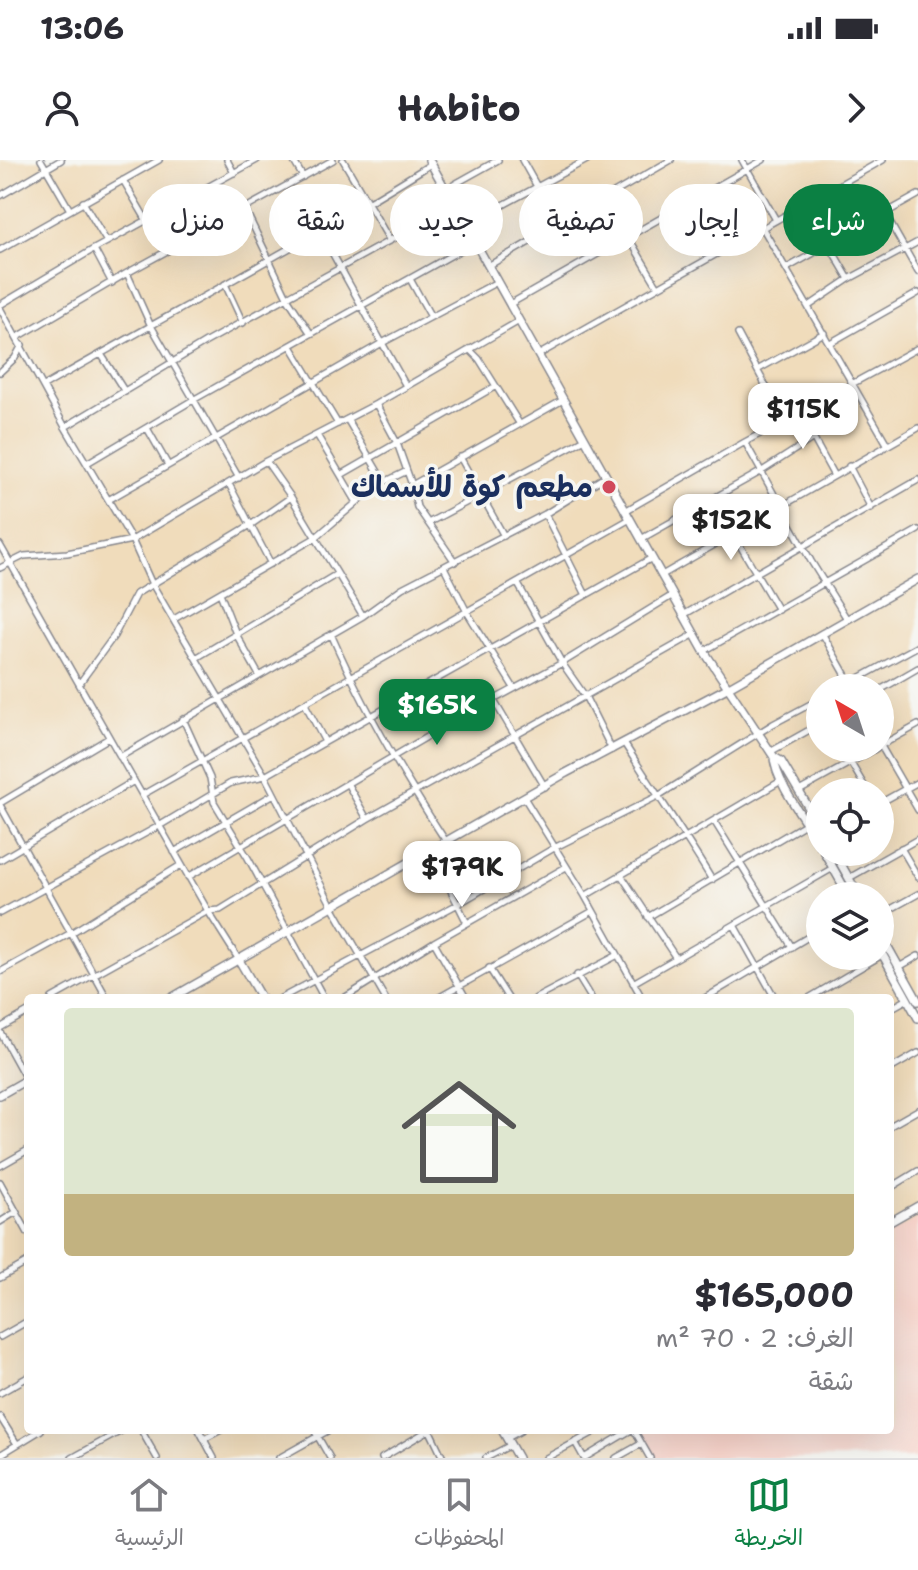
<!DOCTYPE html>
<html lang="ar">
<meta charset="utf-8">
<style>
:root{--surface:#fff;--page:#f2f2f3;--text:#2b2b33;--muted:#7c7c81;--line:#e1e1e2;--accent:#0b8043}
body{margin:0;font-family:"Shantell Sans","Playpen Sans Arabic",sans-serif;background:var(--page);color:var(--text);direction:rtl;height:100vh;display:flex;flex-direction:column;font-size:30px;white-space:nowrap}
*{box-sizing:border-box;margin:0}
p{font-size:26px;color:var(--muted)}
.icon{flex:none;width:44px;height:44px;fill:none;stroke:currentColor;stroke-width:2;stroke-linecap:round;stroke-linejoin:round}
.map{position:relative;flex:1;overflow:hidden;direction:ltr}
.drawer{position:absolute;left:24px;top:834px;width:870px;height:440px;display:flex;flex-direction:column;background:var(--surface);border-radius:8px;box-shadow:0 8px 32px #0002;direction:rtl}
.drawer>*{flex:none}
.hud{position:absolute;left:24px;top:24px;width:870px;height:72px;direction:rtl;display:flex;gap:16px}
.needle{width:52px;rotate:321deg}
.tools{position:absolute;left:806px;top:514px;display:grid;gap:16px}
.tools a{display:grid;place-items:center;width:88px;height:88px;border-radius:50%;background:var(--surface);box-shadow:0 8px 32px #0002;font-size:40px}
.price{position:absolute;translate:-50% -68px;padding:0 18px;border-radius:16px;background:#fff;color:#222;font-size:26px;line-height:52px;filter:drop-shadow(0 2px 4px #0008)}
.price::after{content:'';position:absolute;left:50%;top:48px;width:24px;height:18px;margin-left:-12px;background:inherit;clip-path:polygon(0 0,100% 0,50% 100%)}
.price.current{background:var(--accent);color:#fff}
ul{padding:0;list-style:none}
li{display:grid;align-content:center;gap:16px;height:424px;padding:0 40px}
li span{display:grid;place-items:center;height:248px;border-radius:8px;color:#555}
li>.icon{margin-inline-start:auto}
span .icon{width:144px;height:144px;fill:#fffc;stroke-width:1}
li b{font-size:34px}
.pill{padding:0 28px;border-radius:36px;background:var(--surface);box-shadow:0 8px 32px #0002;font-size:28px;line-height:72px}
.pill.current{background:var(--accent);color:#fff}
.status{display:flex;justify-content:space-between;align-items:center;height:56px;padding:0 40px;background:var(--surface);direction:ltr}
.status svg{height:22px;fill:currentColor}
header{display:flex;justify-content:space-between;align-items:center;height:104px;padding:0 40px;background:var(--surface);font-size:36px;font-weight:700}
.tab-bar{display:flex;justify-content:space-around;align-items:center;height:112px;border-top:2px solid var(--line);background:var(--surface);font-size:22px;color:var(--muted)}
.tab-bar a{display:grid;justify-items:center;gap:4px}
.tab-bar .current{color:var(--accent)}
.map>svg:first-child{display:block}
</style>
<div class="status"><b>13:06</b><svg viewBox="0 0 49 12"><path d="M0 12V9h3v3zM5 12V6h3v6zM10 12V3h3v9zM15 12V0h3v12zM26 1h20v11H26zM47 4h2v5h-2z"/></svg></div>
<header><svg class="icon" aria-label="forward" viewBox="0 0 24 24"><path d="M9 5l7 7-7 7"/></svg>Habito<svg class="icon" aria-label="person" viewBox="0 0 24 24"><circle cx="12" cy="8" r="4"/><path d="M4 21q1-7 8-7t8 7"/></svg></header>
<div class="map">
<svg width="918" height="1298" viewBox="0 0 918 1298">
<rect width="100%" height="100%" fill="#f6f6f2"/>
<filter id="ink" filterUnits="userSpaceOnUse"><feTurbulence type="fractalNoise" baseFrequency=".0125" numOctaves="2"/><feDisplacementMap in="SourceGraphic" scale="16" xChannelSelector="R" yChannelSelector="G"/><feConvolveMatrix kernelMatrix="1 2 1 2 8 2 1 2 1" color-interpolation-filters="sRGB"/></filter>
<filter id="wash" filterUnits="userSpaceOnUse"><feTurbulence type="fractalNoise" baseFrequency=".006" numOctaves="4" result="noise"/><feDisplacementMap in="SourceGraphic" scale="32" xChannelSelector="R" yChannelSelector="G"/><feGaussianBlur stdDeviation="1.8" result="paint"/><feColorMatrix in="noise" values="0 0 0 0 0 0 0 0 0 0 0 0 0 0 0 0 0 1.4 0 .05"/><feComposite in="paint" operator="in"/></filter>
<g filter="url(#wash)">
<rect width="100%" height="100%" fill="#f0dcbb"/>
<path fill="#f7d1c8" d="M918 1058V1298H656L641 1270H890V1073Z"/>
</g>
<g filter="url(#ink)">
<g fill="none" stroke-linecap="round" stroke-linejoin="round">
<defs>
<path id="street" d="M41 0 70 50
M227 0 234 13
M293 0 303 17
M343 0 390 81
M522 0 558 64
M742 0 776 60
M123 20 147 61
M446 29 498 0
M0 36 61 0
M605 38 658 127
M189 39 208 71
M83 42 107 82
M805 44 849 119
M245 49 288 139 311 174
M885 54 918 112
M466 65 587 0
M762 67 887 284
M320 71 406 226
M94 89 112 123
M0 90 159 0
M488 106 671 0
M787 108 918 35
M127 113 150 164 239 318
M410 119 431 157
M225 124 243 163
M510 144 763 0
M0 145 94 89 257 0
M809 146 849 119 918 82
M0 148 65 267 132 380 151 422 265 616 332 746 385 838
M738 174 784 260
M18 177 127 113 333 0
M830 183 918 133
M291 186 338 264
M469 189 479 199 519 263
M101 194 125 232
M538 195 883 0
M759 209 824 173
M0 212 15 198 22 185
M44 226C173 152 305 83 431 4
M376 244 397 283 412 325 417 347 455 402
M799 252 834 316
M347 259 384 322
M65 267 206 182 454 45
M147 268 168 305
M317 275 356 341
M745 282 811 401 847 459
M460 297 504 376
M266 301 291 337 363 456
M87 303 193 240 475 82
M849 306 871 348
M341 315 496 226
M229 324 271 404
M412 325 563 240
M712 338 778 450
M110 339 382 183 497 122
M625 351 745 282 918 188
M545 354 585 433
M428 363 585 279
M641 379 762 311 812 279
M0 385 208 751 239 800
M444 407 467 452 514 528
M0 408 24 396 67 393 132 380 266 301 376 244 519 161
M662 415 918 268
M518 424 562 503 585 536 612 590
M220 433 236 474 259 515
M685 454 918 320
M174 459 315 378 376 326 407 311
M822 473 853 528
M331 474C363 547 403 616 447 683
M704 491 918 370
M196 498 337 414
M79 524 114 476 136 434 252 364 291 337
M841 528 918 486
M880 530 918 508
M493 539 545 627
M305 544 324 580
M183 559 210 618 214 642 248 698 324 838
M624 583C653 629 684 673 712 720
M880 586 918 565
M881 586 918 650
M842 588 868 632
M770 592 820 564
M120 597 363 456 402 428 545 354 606 316
M347 623 367 659
M799 631 877 588
M142 635 630 359
M525 639 585 736 642 838
M0 643 109 578
M880 643 918 622
M0 645 107 838
M714 661 792 787
M901 688 918 717
M431 691 467 763
M174 692 274 634
M0 700 134 621
M621 715 676 798
M188 717 447 565 562 503 673 435
M849 718 918 679
M585 736 781 621
M0 753 159 666 231 623 265 616 652 398
M880 755 918 734
M648 757 807 663
M734 765 775 838
M434 782 466 838
M899 807 918 796
M489 808 508 838
M0 812 71 773 181 705
M577 815 591 838
M633 823 833 708
M52 838 208 751 220 750 367 659 695 474
M281 838 458 744 554 688 658 636 773 564 820 539
M344 838 434 782 566 707
M438 838 593 751
M536 838 618 795
M705 838 820 770
M809 838 882 795
M890 849 908 839
M0 868 28 852
M0 872 26 919
M890 909 918 893
M890 966 918 950
M0 1006 28 990
M0 1022 28 1073
M890 1028 918 1011
M0 1062 16 1052
M0 1118 28 1102
M0 1177 28 1161
M0 1233 28 1217
M0 1257 17 1284
M141 1270 157 1298
M199 1270 214 1298
M314 1270 330 1298
M634 1270 650 1298
M430 1271 443 1298
M204 1279 221 1270
M575 1282 584 1298
M0 1295 41 1270
M72 1298 123 1270
M279 1298 329 1270
M382 1298 429 1270
M486 1298 511 1285
M546 1298 598 1270
M584 1298 631 1270
M616 1298 641 1284"/>
<path id="secondary" d="M429 0 704 491 774 597 781 601 820 667
M774 597C775 622 807 662 820 685
M824 692 849 736
M834 692 859 736
M880 773 918 841
M880 790 918 858
M239 800 261 838
M171 838 566 613 727 528 918 419
M0 935 28 919
M890 1062 918 1046
M502 1270 518 1298
M507 1277 520 1270"/>
</defs>
<use href="#street" stroke="#86868c" stroke-width="8"/>
<use href="#secondary" stroke="#86868c" stroke-width="10"/>
<use href="#street" stroke="#fff" stroke-width="5"/>
<use href="#secondary" stroke="#fff" stroke-width="7"/>
</g>
</g>
<circle fill="#d1495b" stroke="#f6f6f2" stroke-width="3" cx="609" cy="327" r="8"/>
<g text-anchor="middle" stroke-width="7" stroke-linejoin="round" paint-order="stroke">
<g font-size="30" font-weight="bold" fill="#1b2f5e" stroke="#f6f6f2" text-anchor="end">
<text x="593" y="337">مطعم كوة للأسماك</text>
</g>
</g>
</svg>
<div class="tools">
<a><svg class="needle" viewBox="-14 -14 28 28"><path d="M0-13l5 13h-10z" fill="#e53935"/><path d="M0 13l5-13h-10z" fill="#7c7c81"/></svg></a>
<a><svg class="icon" aria-label="locate" viewBox="0 0 24 24"><circle cx="12" cy="12" r="6"/><path d="M12 2v4M12 18v4M2 12h4M18 12h4"/></svg></a>
<a><svg class="icon" aria-label="layers" viewBox="0 0 24 24"><path d="M12 4l9 5-9 5-9-5zM3 14l9 5 9-5"/></svg></a>
</div>
<b class="price" style="left:803px;top:291px">$115K</b>
<b class="price" style="left:731px;top:402px">$152K</b>
<b class="price current" style="left:437px;top:587px">$165K</b>
<b class="price" style="left:462px;top:749px">$179K</b>
<div class="hud">
<a class="pill current">شراء</a>
<a class="pill">إيجار</a>
<a class="pill">تصفية</a>
<a class="pill">جديد</a>
<a class="pill">شقة</a>
<a class="pill">منزل</a>
</div>
<section class="drawer">
<ul>
<li><span style="background:linear-gradient(#dfe7d0 75%,#c2b280 0)"><svg class="icon" aria-label="home" viewBox="0 0 24 24"><path d="M3 11l9-7 9 7M6 9v11h12V9"/></svg></span><div><b>$165,000</b><p>الغرف: 2 · 70 m²</p><p>شقة</p></div></li>
</ul>
</section>
</div>
<nav class="tab-bar">
<a class="current"><svg class="icon" aria-label="map" viewBox="0 0 24 24"><path d="M3 6l6-2 6 2 6-2v14l-6 2-6-2-6 2zM9 4v14M15 6v14"/></svg>الخريطة</a>
<a><svg class="icon" aria-label="saved" viewBox="0 0 24 24"><path d="M7 4h10v16l-5-4-5 4z"/></svg>المحفوظات</a>
<a><svg class="icon" aria-label="home" viewBox="0 0 24 24"><path d="M3 11l9-7 9 7M6 9v11h12V9"/></svg>الرئيسية</a>
</nav>
